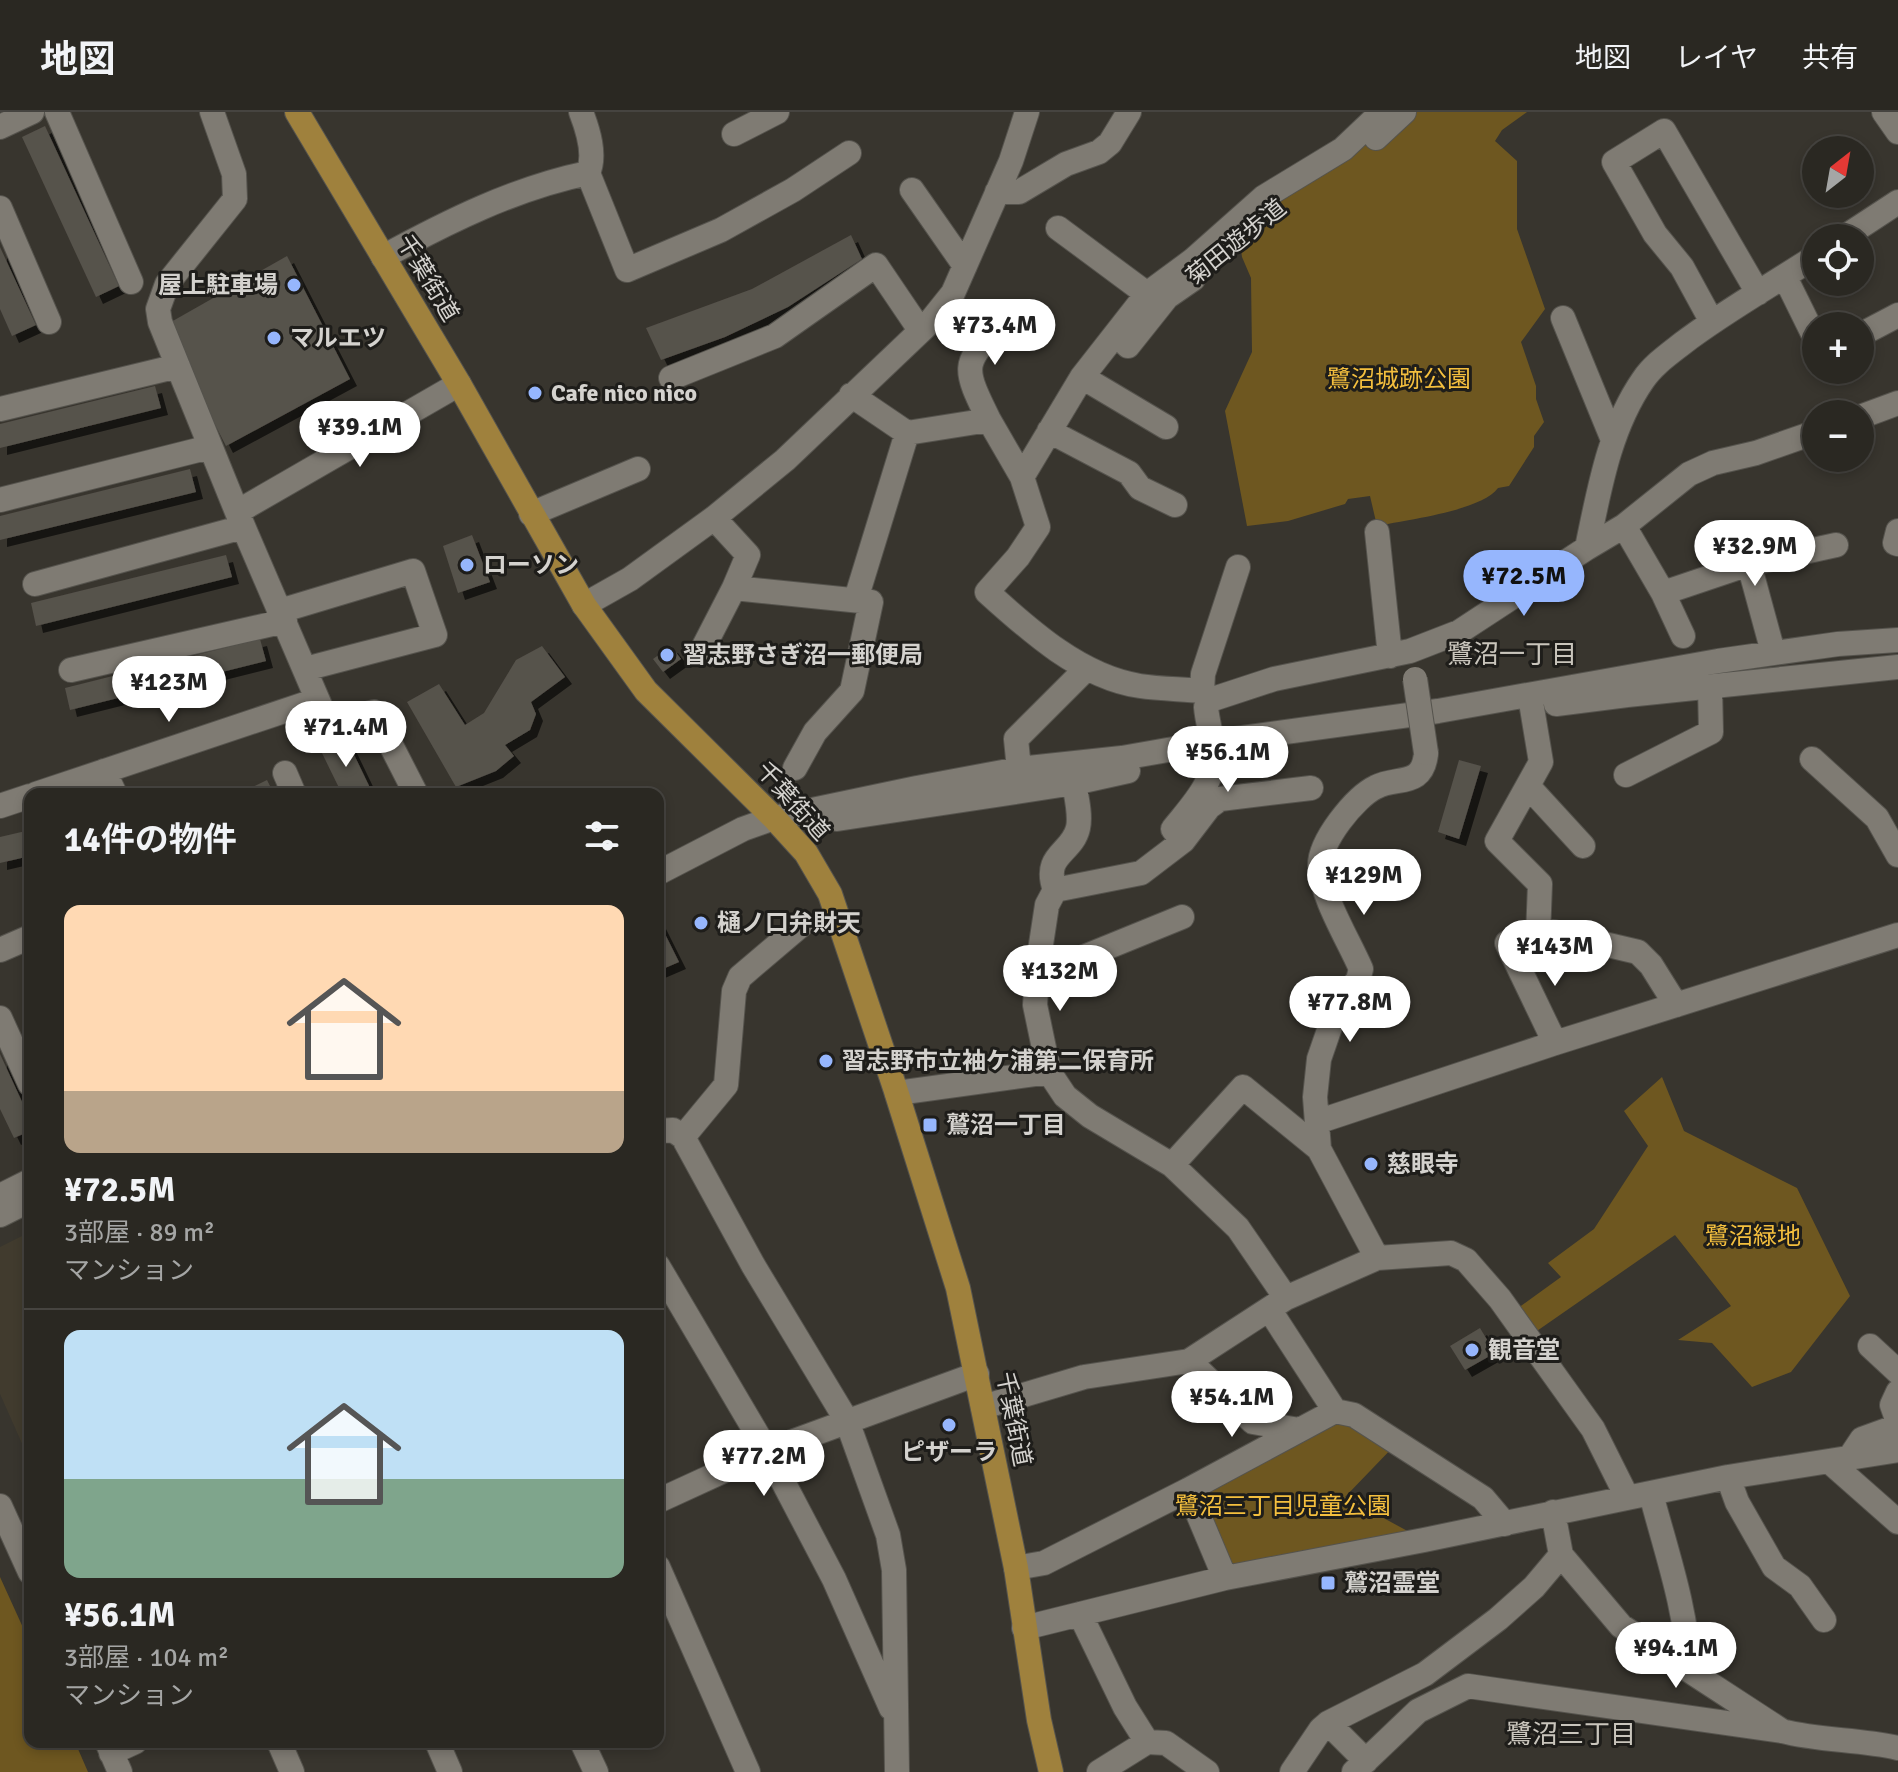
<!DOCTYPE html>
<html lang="ja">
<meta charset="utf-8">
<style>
:root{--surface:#2a2822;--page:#32302a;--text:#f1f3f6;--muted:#a5a6a5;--line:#464440;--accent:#96b6fd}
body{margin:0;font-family:Signika,"Noto Sans JP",sans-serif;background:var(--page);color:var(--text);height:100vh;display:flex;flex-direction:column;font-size:30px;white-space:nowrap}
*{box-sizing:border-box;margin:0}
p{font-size:26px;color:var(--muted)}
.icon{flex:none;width:44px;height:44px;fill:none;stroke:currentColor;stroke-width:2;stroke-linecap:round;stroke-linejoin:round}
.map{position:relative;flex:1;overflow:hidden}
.sheet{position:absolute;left:24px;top:676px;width:640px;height:960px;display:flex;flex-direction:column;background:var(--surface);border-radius:16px;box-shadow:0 4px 12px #0003,0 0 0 2px var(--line)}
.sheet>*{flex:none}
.needle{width:52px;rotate:31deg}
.buttons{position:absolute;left:1802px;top:24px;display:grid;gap:16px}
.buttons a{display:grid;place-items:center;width:72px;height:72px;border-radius:50%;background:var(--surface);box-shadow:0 4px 12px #0003,0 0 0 2px var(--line);font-size:40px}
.price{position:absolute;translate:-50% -68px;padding:0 18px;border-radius:28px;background:#fff;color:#222;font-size:26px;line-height:52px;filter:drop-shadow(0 2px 4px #0008)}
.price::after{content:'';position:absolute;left:50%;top:48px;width:24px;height:18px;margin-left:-12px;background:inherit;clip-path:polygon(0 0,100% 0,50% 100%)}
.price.on{background:var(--accent);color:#111}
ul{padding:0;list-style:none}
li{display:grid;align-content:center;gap:16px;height:424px;padding:0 40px}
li+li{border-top:2px solid var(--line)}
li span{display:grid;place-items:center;height:248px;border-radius:16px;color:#555}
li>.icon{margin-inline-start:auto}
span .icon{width:144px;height:144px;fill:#fffc;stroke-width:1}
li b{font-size:34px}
h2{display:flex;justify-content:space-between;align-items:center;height:96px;padding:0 40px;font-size:34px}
header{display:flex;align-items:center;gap:48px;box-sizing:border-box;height:112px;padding:0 40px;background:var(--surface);border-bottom:2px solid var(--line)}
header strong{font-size:38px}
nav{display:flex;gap:44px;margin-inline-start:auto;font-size:28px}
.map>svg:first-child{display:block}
</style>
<header>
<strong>地図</strong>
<nav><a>地図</a><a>レイヤ</a><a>共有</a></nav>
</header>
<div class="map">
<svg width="1898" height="1660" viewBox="0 0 1898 1660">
<defs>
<filter id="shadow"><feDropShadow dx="7" dy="7" stdDeviation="0" flood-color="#0009"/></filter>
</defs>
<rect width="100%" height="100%" fill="#38352e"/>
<path fill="#413b2e" d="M30 1120V1375L24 1336 0 1282V1135Z"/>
<path fill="#6e5720" d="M1391 0H1527L1502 18 1495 29 1517 49V117L1545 197 1521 230 1536 274V287L1544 310 1534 324V335L1509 374 1498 376C1481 399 1406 408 1377 414L1370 384 1348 387 1345 392 1288 409 1247 414 1225 299 1252 240 1251 166 1242 145 1238 117Z
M1662 965 1684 1019 1797 1076 1850 1184 1791 1260 1752 1275 1712 1231 1678 1228 1731 1194 1675 1123 1534 1221 1518 1196 1561 1165 1548 1151 1594 1117 1648 1034 1624 999Z
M1335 1299 1397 1331 1345 1385 1424 1428 1225 1466 1188 1378Z
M0 1465 30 1531V1630H75L88 1660H0Z"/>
<path fill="#56524b" filter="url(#shadow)" d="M45 14 119 174 96 185 22 25Z
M851 123 862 147 788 195 725 225 661 248 646 216 752 177Z
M0 135 36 213 12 224 0 197Z
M287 144 350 267 226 334 198 279 171 210Z
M155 274 161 296 0 336V312Z
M190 357 196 380 0 428V404Z
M472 423 490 470 458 481 443 434Z
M226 443 232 465 36 514 31 491Z
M260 527 266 549 70 598 65 576Z
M542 534 565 565 531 590 536 602 530 618 505 633 514 644 496 659 456 675 407 590 439 572 465 613 484 601 516 548Z
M671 534 681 547 663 560 653 547Z
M346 626 373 682H342L321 639Z
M1459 648 1481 654 1459 727 1438 720Z
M267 668 274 682H238Z
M30 718V744L0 751V725Z
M658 808 679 850 658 859Z
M0 942 30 1007V1019L14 1026 0 997Z
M1480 1216 1495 1241 1465 1258 1450 1234Z"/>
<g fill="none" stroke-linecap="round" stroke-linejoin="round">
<defs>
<path id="minor" d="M57 0 131 170
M212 0 234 62 235 87 167 172 158 197 160 210 237 400 328 612 374 600 416 682
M1884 0 1898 20
M0 15 32 0
M734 22 777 0
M1376 26 1404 0
M588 61 627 158 721 118 793 78 849 41
M912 78 965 154
M997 80H1019L1066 52 1099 40 1110 31 1129 0
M0 96 49 210
M1058 116 1147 182
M1843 126 1898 90
M383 145C447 110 515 76 588 61 596 43 588 18 581 0
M1785 165 1816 228
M1563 206 1613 328
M1712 210 1682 155 1655 122 1614 50 1664 19 1758 181
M1860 223 1898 203
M1124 230 1128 234 1167 185 1193 167
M1082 265 1166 315
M671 266 775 224 876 153 920 218
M851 283 907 321 989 308 1022 365 1038 415 1018 445 987 480C1030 519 1081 565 1140 574 1160 577 1182 577 1202 579L1210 588
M0 297 178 254
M1860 305 1898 291
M989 308C959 248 965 253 1006 204
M1049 319 1129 361 1140 376 1175 393
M1022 365 1082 265 1147 182 1193 148 1264 85 1343 37 1382 0
M0 388 210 335
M237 400 459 272
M531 402 638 357
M1624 414 1663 481 1683 524
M1898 419 1895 431 1898 432
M1377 420 1390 544
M1587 436C1599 379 1609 317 1643 268 1653 253 1669 242 1683 231 1725 199 1772 173 1816 144
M1749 452 1773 540
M35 472 243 415
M734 476 871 490 852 579 815 620 795 656
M1663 481 1749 452 1836 433
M856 487 907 321
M584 493 630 467 714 406 785 348 929 211 953 181 1011 49 1027 0
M280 499 413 459 435 523 305 557
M700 542 734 476 748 443 714 406
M71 558 285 509
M1202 579 1203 562 1238 455
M1556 592 1627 583 1898 555
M1532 596 1541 650 1497 729 1540 772 1538 824
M1812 647 1877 706 1898 743
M1019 657 1016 627 1087 556
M104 659 115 682
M285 661 294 682
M1626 663 1711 620 1710 575
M1528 674 1583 734
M36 682 317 588
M0 694 30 684
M837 707 1074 671 1128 659
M1183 729 1173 717C1193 692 1218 668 1213 633 1211 621 1207 608 1206 595L1210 588 1274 567 1410 539 1459 520 1587 436 1624 414 1689 362 1713 351 1756 341 1816 320
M658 761 743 717 774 706 917 676 1019 657 1122 646 1213 630 1438 599 1718 549 1838 532 1898 528
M1055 778C1042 742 1072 742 1078 716 1081 703 1076 683 1074 671
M0 838 30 825
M1037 864 1182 805
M0 906 30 972
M1555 931 1507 831 1553 820 1638 840 1651 853 1676 893
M897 981 1049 960
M1317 1010 1555 931 1898 823
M658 1019 673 1018 683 1025 753 1153 847 1309 888 1423 894 1458 897 1660
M683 1025 726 973 734 879 740 865 801 813
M1172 1053 1243 975 1319 1037
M0 1084 30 1069
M0 1103 30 1088
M1377 1146 1319 1037 1315 985 1319 947 1338 892 1358 868 1361 857C1348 827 1322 786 1320 754 1319 730 1355 685 1376 675 1397 664 1423 676 1426 641
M658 1154 767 1339 834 1467 891 1596
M1286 1186 1238 1116 1172 1053 1090 1004 1065 984 1049 960 1035 893 1038 852 1047 793 1055 778 1141 761 1183 729 1209 695 1220 687 1311 676
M1269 1197 1335 1299
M1870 1234 1898 1260
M1189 1249 1286 1186 1377 1146 1451 1141 1466 1148 1500 1187 1593 1317 1627 1385
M1898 1280 1892 1293 1898 1310
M983 1295 1084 1265 1189 1249 1253 1310 1299 1318
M1850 1345 1862 1327 1898 1314
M1830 1350 1898 1410
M1728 1365 1737 1390 1774 1455 1800 1474 1824 1508
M1188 1378 1225 1466
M1651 1382C1666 1439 1687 1498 1689 1558
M658 1389 767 1339 977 1262
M0 1394 30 1460
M1553 1400 1561 1443 1621 1514 1782 1619C1820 1629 1859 1627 1898 1636
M658 1455 748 1660
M1016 1456 1044 1451 1188 1378 1335 1299 1354 1303 1483 1386 1505 1412
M1080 1502 1125 1595 1147 1630 1166 1631 1207 1660
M1024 1516 1225 1466 1424 1428 1728 1365 1898 1338
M1328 1611 1366 1649
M107 1630 120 1660
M279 1630 292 1660
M437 1630 450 1660
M582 1630 596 1660
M111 1641 135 1630
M1099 1660 1147 1630
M1292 1660 1321 1617 1328 1611 1425 1562 1498 1507 1534 1475 1561 1443
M1354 1660 1418 1599 1468 1574 1782 1619"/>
<path id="highway" d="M297 0 459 272 584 493 646 579 774 706 806 741 830 782 895 976 958 1176 1016 1456 1039 1608 1051 1660"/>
</defs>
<use href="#minor" stroke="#55534d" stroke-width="26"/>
<use href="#highway" stroke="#55534d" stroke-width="26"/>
<use href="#minor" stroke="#7f7b73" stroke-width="24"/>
<use href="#highway" stroke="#9f813d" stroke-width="24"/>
<defs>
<path id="minor-bridge" d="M1415 567 1426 641"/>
</defs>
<use href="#minor-bridge" stroke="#55534d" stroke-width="26" stroke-linecap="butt"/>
<use href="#minor-bridge" stroke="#7f7b73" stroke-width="24"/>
</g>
<g fill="#96b6fd" stroke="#1e1d1a" stroke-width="3">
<circle cx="294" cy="173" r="8"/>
<circle cx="274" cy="226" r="8"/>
<circle cx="535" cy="281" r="8"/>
<circle cx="467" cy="453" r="8"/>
<circle cx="667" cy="543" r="8"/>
<circle cx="701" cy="811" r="8"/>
<circle cx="826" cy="949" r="8"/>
<rect x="922" y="1005" width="16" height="16" rx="4"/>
<circle cx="1371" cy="1052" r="8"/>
<circle cx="1472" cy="1238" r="8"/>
<circle cx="949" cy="1313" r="8"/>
<rect x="1320" y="1463" width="16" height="16" rx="4"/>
</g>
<g text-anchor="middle" stroke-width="6" stroke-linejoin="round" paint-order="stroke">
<g font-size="24" fill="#d4d2ce" stroke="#1e1d1a">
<text transform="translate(1236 130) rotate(-39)" y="8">菊田遊歩道</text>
<text transform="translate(428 166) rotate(59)" y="8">千葉街道</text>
<text transform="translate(793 689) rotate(48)" y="8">千葉街道</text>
<text transform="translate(1014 1307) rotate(79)" y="8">千葉街道</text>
</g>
<g font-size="24" font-weight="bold" fill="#d4d2ce" stroke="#1e1d1a" text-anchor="start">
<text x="278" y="181" text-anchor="end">屋上駐車場</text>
<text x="290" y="234">マルエツ</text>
<text x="551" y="289">Cafe nico nico</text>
<text x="483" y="461">ローソン</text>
<text x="683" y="551">習志野さぎ沼一郵便局</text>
<text x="717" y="819">樋ノ口弁財天</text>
<text x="842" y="957">習志野市立袖ケ浦第二保育所</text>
<text x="946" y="1021">鷲沼一丁目</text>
<text x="1387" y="1060">慈眼寺</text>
<text x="1488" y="1246">観音堂</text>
<text x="949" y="1348" text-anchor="middle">ピザーラ</text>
<text x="1344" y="1479">鷲沼霊堂</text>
</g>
<g font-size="24" fill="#f4bf3e" stroke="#1e1d1a">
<text x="1399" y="275">鷺沼城跡公園</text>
<text x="1753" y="1132">鷺沼緑地</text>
<text x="1283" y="1402">鷺沼三丁目児童公園</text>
</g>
<g font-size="26" fill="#c9c5bc" stroke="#1e1d1a">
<text x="1512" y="551">鷺沼一丁目</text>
<text x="1571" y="1631">鷺沼三丁目</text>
</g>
</g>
</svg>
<div class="buttons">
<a><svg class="needle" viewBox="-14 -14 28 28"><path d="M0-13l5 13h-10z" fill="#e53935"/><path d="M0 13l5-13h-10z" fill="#a5a6a5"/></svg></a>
<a><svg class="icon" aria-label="locate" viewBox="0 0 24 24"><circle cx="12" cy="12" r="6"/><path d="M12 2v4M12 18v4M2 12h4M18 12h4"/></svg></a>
<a>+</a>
<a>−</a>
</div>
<b class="price" style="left:995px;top:255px">¥73.4M</b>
<b class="price" style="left:360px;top:357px">¥39.1M</b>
<b class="price" style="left:1755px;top:476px">¥32.9M</b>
<b class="price on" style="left:1524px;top:506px">¥72.5M</b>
<b class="price" style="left:169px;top:612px">¥123M</b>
<b class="price" style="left:346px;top:657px">¥71.4M</b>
<b class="price" style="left:1228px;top:682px">¥56.1M</b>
<b class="price" style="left:1364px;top:805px">¥129M</b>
<b class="price" style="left:1555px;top:876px">¥143M</b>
<b class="price" style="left:1060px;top:901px">¥132M</b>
<b class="price" style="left:1350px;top:932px">¥77.8M</b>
<b class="price" style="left:1232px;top:1327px">¥54.1M</b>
<b class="price" style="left:764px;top:1386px">¥77.2M</b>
<b class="price" style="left:1676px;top:1578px">¥94.1M</b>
<section class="sheet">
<h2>14件の物件<svg class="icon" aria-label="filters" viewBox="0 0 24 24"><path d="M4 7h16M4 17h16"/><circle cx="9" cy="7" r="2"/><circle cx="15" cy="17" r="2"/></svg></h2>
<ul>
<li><span style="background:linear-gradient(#ffd9b3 75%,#b9a48a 0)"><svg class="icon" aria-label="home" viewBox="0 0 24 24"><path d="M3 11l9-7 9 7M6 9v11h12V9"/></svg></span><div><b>¥72.5M</b><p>3部屋 · 89 m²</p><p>マンション</p></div></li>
<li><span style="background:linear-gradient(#bfe0f5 60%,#7fa58c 0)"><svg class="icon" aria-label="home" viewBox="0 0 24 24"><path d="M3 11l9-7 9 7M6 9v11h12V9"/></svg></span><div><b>¥56.1M</b><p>3部屋 · 104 m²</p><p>マンション</p></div></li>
</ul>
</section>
</div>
